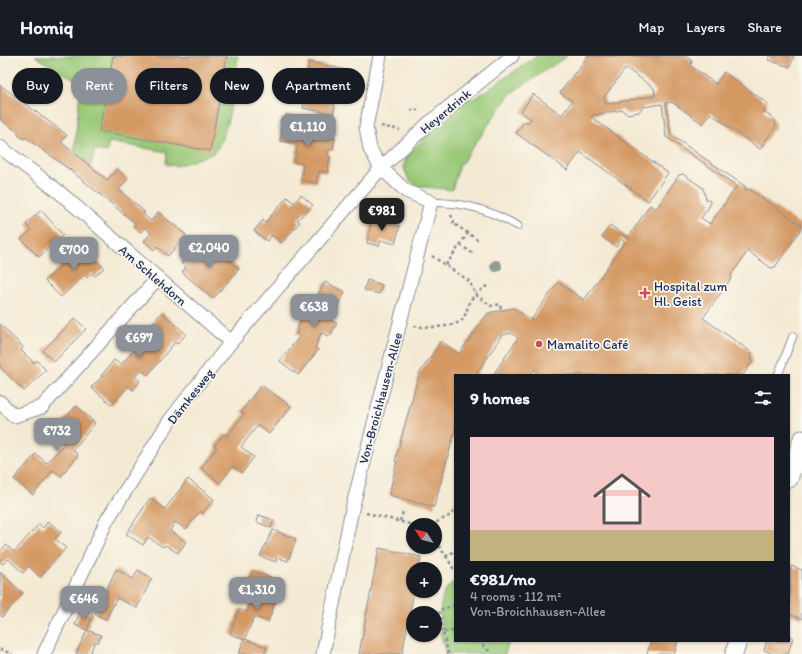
<!DOCTYPE html>
<meta charset="utf-8">
<style>
:root{--surface:#171b24;--page:#20242c;--text:#f1f3f6;--muted:#9ea1a6;--line:#363941;--accent:#8c9099}
body{margin:0;font-family:Itim,sans-serif;background:var(--page);color:var(--text);height:100vh;display:flex;flex-direction:column;font-size:15px;white-space:nowrap}
*{box-sizing:border-box;margin:0}
p{font-size:13px;color:var(--muted)}
.icon{flex:none;width:22px;height:22px;fill:none;stroke:currentColor;stroke-width:2;stroke-linecap:round;stroke-linejoin:round}
.map{position:relative;flex:1;overflow:hidden}
.details{position:absolute;left:454px;top:318px;width:336px;height:268px;display:flex;flex-direction:column;background:var(--surface);border-radius:0px;box-shadow:0 1px 3px #0004}
.details>*{flex:none}
.hud{position:absolute;left:12px;top:12px;width:380px;height:36px;display:flex;gap:8px}
.needle{width:26px;rotate:306deg}
.tools{position:absolute;left:406px;top:462px;display:grid;gap:8px}
.tools a{display:grid;place-items:center;width:36px;height:36px;border-radius:50%;background:var(--surface);box-shadow:0 1px 3px #0004;font-size:20px}
.price{position:absolute;translate:-50% -34px;padding:0 9px;border-radius:8px;background:var(--accent);color:#fff;font-size:13px;line-height:26px;filter:drop-shadow(0 1px 2px #0008)}
.price::after{content:'';position:absolute;left:50%;top:24px;width:12px;height:9px;margin-left:-6px;background:inherit;clip-path:polygon(0 0,100% 0,50% 100%)}
.price.selected{background:#222;color:#fff}
ul{padding:0;list-style:none}
li{display:grid;align-content:center;gap:8px;height:212px;padding:0 16px}
li span{display:grid;place-items:center;height:124px;border-radius:0px;color:#555}
li>.icon{margin-inline-start:auto}
span .icon{width:72px;height:72px;fill:#fffc;stroke-width:1}
li b{font-size:17px}
h2{display:flex;justify-content:space-between;align-items:center;height:48px;padding:0 16px;font-size:17px}
.chip{padding:0 14px;border-radius:18px;background:var(--surface);box-shadow:0 1px 3px #0004;font-size:14px;line-height:36px}
.chip.selected{background:var(--accent);color:#fff}
header{display:flex;align-items:center;gap:24px;box-sizing:border-box;height:56px;padding:0 20px;background:var(--surface);border-bottom:1px solid var(--line)}
header strong{font-size:19px}
nav{display:flex;gap:22px;margin-inline-start:auto;font-size:14px}
.map>svg:first-child{display:block}
</style>
<header>
<strong>Homiq</strong>
<nav><a>Map</a><a>Layers</a><a>Share</a></nav>
</header>
<div class="map">
<svg width="802" height="598" viewBox="0 0 802 598">
<rect width="100%" height="100%" fill="#fbf7ec"/>
<filter id="ink" filterUnits="userSpaceOnUse"><feTurbulence type="fractalNoise" baseFrequency=".025" numOctaves="2"/><feDisplacementMap in="SourceGraphic" scale="8" xChannelSelector="R" yChannelSelector="G"/><feConvolveMatrix kernelMatrix="1 2 1 2 8 2 1 2 1" color-interpolation-filters="sRGB"/></filter>
<filter id="wash" filterUnits="userSpaceOnUse"><feTurbulence type="fractalNoise" baseFrequency=".012" numOctaves="4" result="noise"/><feDisplacementMap in="SourceGraphic" scale="16" xChannelSelector="R" yChannelSelector="G"/><feGaussianBlur stdDeviation="0.9" result="paint"/><feColorMatrix in="noise" values="0 0 0 0 0 0 0 0 0 0 0 0 0 0 0 0 0 1.4 0 .05"/><feComposite in="paint" operator="in"/></filter>
<g filter="url(#wash)">
<rect width="100%" height="100%" fill="#f4ead4"/>
<path fill="#98c876" stroke="#5a7c6a" d="M35 0H238C235 22 229 86 212 98L176 110 166 108 167 96 109 86 107 96 94 94 91 110 74 95 81 28Z
M537 0H567L510 38 459 111 452 134 417 130 409 124 403 110 410 96 470 41 472 44Z
M455 525V585H509L505 598H446L440 577 442 573C440 555 438 536 455 525Z"/>
<g id="blocks">
<path fill="#d49964" fill-rule="evenodd" d="M113 0H227L210 95 99 75Z
M587 0H686L692 5 691 10 716 28 724 16 768 48 763 55 775 64 776 70 760 93 710 57 703 68 672 46 666 47 671 79 746 131 745 134 749 133 801 169V173L775 211 771 212 748 195 731 219 732 221 703 262 751 296 752 306 743 319H534L537 315 535 313 530 319H493L518 282 511 277 502 279 476 319H455V374L434 451 389 439 397 405H395L419 318 441 285 459 298 488 257 514 252 531 264 558 226 584 244 625 186 621 183 616 191 602 181 610 169 628 182 650 149 656 153 679 119 683 118 703 132 706 143 710 145V149L701 162 710 168 737 130 666 81 662 48 643 51 639 56 627 58 622 54 593 59 591 61 668 117 648 145 580 96 567 114 516 77 525 65 528 67 531 63 521 56 533 38 562 59 572 45 560 37 575 16 577 17ZM626 12 654 32 655 40 606 48 604 41Z
M770 0H794L790 11 768 4Z
M309 6 347 14 344 31 331 29 328 47 335 49 333 58 303 52 306 34H310L312 25 305 23Z
M0 29 67 79 61 86 107 124 117 113 128 123 119 134 145 156 143 158 151 165 158 156 186 179 168 200 157 190 154 194 144 185 151 177 145 172 141 176 133 170 135 167 69 113 25 81 24 83 18 79 19 77 0 63Z
M286 59 308 63 306 77 335 82 333 94H329L328 99 330 100 327 117 319 115 316 127 301 124 303 108 294 106 298 88 280 85Z
M301 139 313 149 297 164 300 166 282 187 272 179 267 185 254 175 263 164 265 167 287 141 294 147Z
M41 154 63 179 39 201 21 183 31 174 26 168Z
M372 162 400 170 395 188 381 184 379 190 367 187Z
M202 183 207 188 208 186 239 213 213 243 182 216 186 212 181 207Z
M83 189 104 212 95 220 92 217 87 222 85 219 61 241 45 225Z
M367 224 382 229 379 238 364 234Z
M325 226 345 236 330 264 337 267 330 280 321 277 315 292 318 294 298 319 280 305 300 280 296 278 299 268 303 260 306 261Z
M162 256 186 278 177 288 175 286 148 319 141 314 135 321 140 325 133 334 128 330 112 349 91 331 102 321 101 320 114 304 121 309 137 290 135 288Z
M75 262 86 273 54 306 43 295Z
M0 268 23 291 21 294 34 307 36 304 46 314 24 335 0 311Z
M261 329 291 350 269 378 258 369 241 391 254 401 242 417 233 410 220 427 201 412 217 392 214 390 224 378 227 380 244 358 241 356Z
M76 350 95 367 73 394 78 399 61 420 53 414 33 439 14 423 36 398 47 407 65 387 53 377Z
M188 423 214 443 203 457 200 455 186 473 175 466 170 475 186 486 178 497 165 489 163 491 148 481 143 489 126 478 150 442 165 453Z
M259 459 274 464 271 472 257 466Z
M48 465 61 476 55 483 66 492 40 521 29 510 23 517 8 503 3 508 0 506V496L6 489 14 496 39 468 43 472Z
M273 474 296 483 288 505 277 501 276 506 260 500Z
M379 492 421 501 418 513H413L414 535 402 598H359Z
M791 510 802 514V563L789 558Z
M116 513 133 523 138 514 152 522 137 552 117 542 106 563 95 558Z
M253 515 283 526 268 566 254 561 245 583 267 591 264 598H239L244 583 230 578 239 553 247 556 256 531 249 528Z
M0 516 23 537 2 561 0 559Z
M81 553 93 558 87 574 75 569Z
M87 574 101 579 98 587 95 585 90 598H76Z
M789 579 793 581 788 598H773L764 594 767 585H789Z
M651 585H678L674 598H647Z"/>
</g>
</g>
<g filter="url(#ink)">
<use href="#blocks" fill-opacity="0" stroke="#888c99" stroke-width="1"/>
<g fill="none" stroke-linecap="round" stroke-linejoin="round">
<defs>
<path id="service" d="M431 146C466 147 487 153 518 170
M778 319 793 280"/>
<path id="minor" d="M0 91 58 135 231 286
M0 346 14 360 42 351 157 223
M44 598 107 464 170 364 231 286 381 112 429 67 512 0
M323 598 352 453 431 146 406 135 381 112 370 93 366 71 380 0"/>
<path id="tertiary" d="M789 423 802 383
M734 598 738 585"/>
</defs>
<use href="#service" stroke="#888c99" stroke-width="9"/>
<use href="#minor" stroke="#888c99" stroke-width="15"/>
<use href="#tertiary" stroke="#888c99" stroke-width="19"/>
<path stroke="#888c99" stroke-width="2.5" stroke-dasharray="3 3" stroke-linecap="butt" d="M411 55 415 52 419 56
M381 70 400 74
M451 159 454 165 453 167 478 184
M460 189 474 198
M432 200 469 225 476 239 491 250 500 248 501 254
M446 209 468 177
M414 270C425 272 454 272 462 264 466 259 467 253 469 247 473 239 482 234 489 228
M366 457 414 469
M400 465 403 456
M431 469 451 459 455 452
M435 485 446 500 455 495
M446 500 453 512H455
M443 576 439 554 455 549
M478 585 489 595V598
M0 593 12 598
M448 598 443 576 455 575"/>
<use href="#service" stroke="#fff" stroke-width="7"/>
<use href="#minor" stroke="#fff" stroke-width="13"/>
<use href="#tertiary" stroke="#fff" stroke-width="17"/>
</g>
<circle fill="#919c97" cx="496" cy="210" r="6"/>
</g>
<g fill="#d1495b" stroke="#fbf7ec" stroke-width="1.5">
<path d="M643 231h4v4h4v4h-4v4h-4v-4h-4v-4h4z"/>
<circle cx="539" cy="288" r="4"/>
</g>
<g text-anchor="middle" stroke-width="3.5" stroke-linejoin="round" paint-order="stroke">
<g font-size="13" fill="#1b2f5e" stroke="#fbf7ec">
<text transform="translate(445 55) rotate(-40)" y="5">Heyerdrink</text>
<text transform="translate(153 219) rotate(41)" y="5">Am Schlehdorn</text>
<text transform="translate(190 340) rotate(-52)" y="5">Dämkesweg</text>
<text transform="translate(380 342) rotate(-75)" y="5">Von-Broichhausen-Allee</text>
</g>
<g font-size="13" fill="#1b2f5e" stroke="#fbf7ec" text-anchor="start">
<text x="654" y="235">Hospital zum<tspan x="654" dy="15">Hl. Geist</tspan></text>
<text x="547" y="293">Mamalito Café</text>
</g>
</g>
</svg>
<div class="tools">
<a><svg class="needle" viewBox="-14 -14 28 28"><path d="M0-13l5 13h-10z" fill="#e53935"/><path d="M0 13l5-13h-10z" fill="#9ea1a6"/></svg></a>
<a>+</a>
<a>−</a>
</div>
<b class="price" style="left:308px;top:92px">€1,110</b>
<b class="price selected" style="left:382px;top:176px">€981</b>
<b class="price" style="left:209px;top:213px">€2,040</b>
<b class="price" style="left:74px;top:215px">€700</b>
<b class="price" style="left:314px;top:272px">€638</b>
<b class="price" style="left:139px;top:303px">€697</b>
<b class="price" style="left:57px;top:396px">€732</b>
<b class="price" style="left:257px;top:555px">€1,310</b>
<b class="price" style="left:84px;top:564px">€646</b>
<div class="hud">
<a class="chip">Buy</a>
<a class="chip selected">Rent</a>
<a class="chip">Filters</a>
<a class="chip">New</a>
<a class="chip">Apartment</a>
</div>
<section class="details">
<h2>9 homes<svg class="icon" aria-label="filters" viewBox="0 0 24 24"><path d="M4 7h16M4 17h16"/><circle cx="9" cy="7" r="2"/><circle cx="15" cy="17" r="2"/></svg></h2>
<ul>
<li><span style="background:linear-gradient(#f6c9c9 75%,#c2b280 0)"><svg class="icon" aria-label="home" viewBox="0 0 24 24"><path d="M3 11l9-7 9 7M6 9v11h12V9"/></svg></span><div><b>€981/mo</b><p>4 rooms · 112 m²</p><p>Von-Broichhausen-Allee</p></div></li>
</ul>
</section>
</div>
